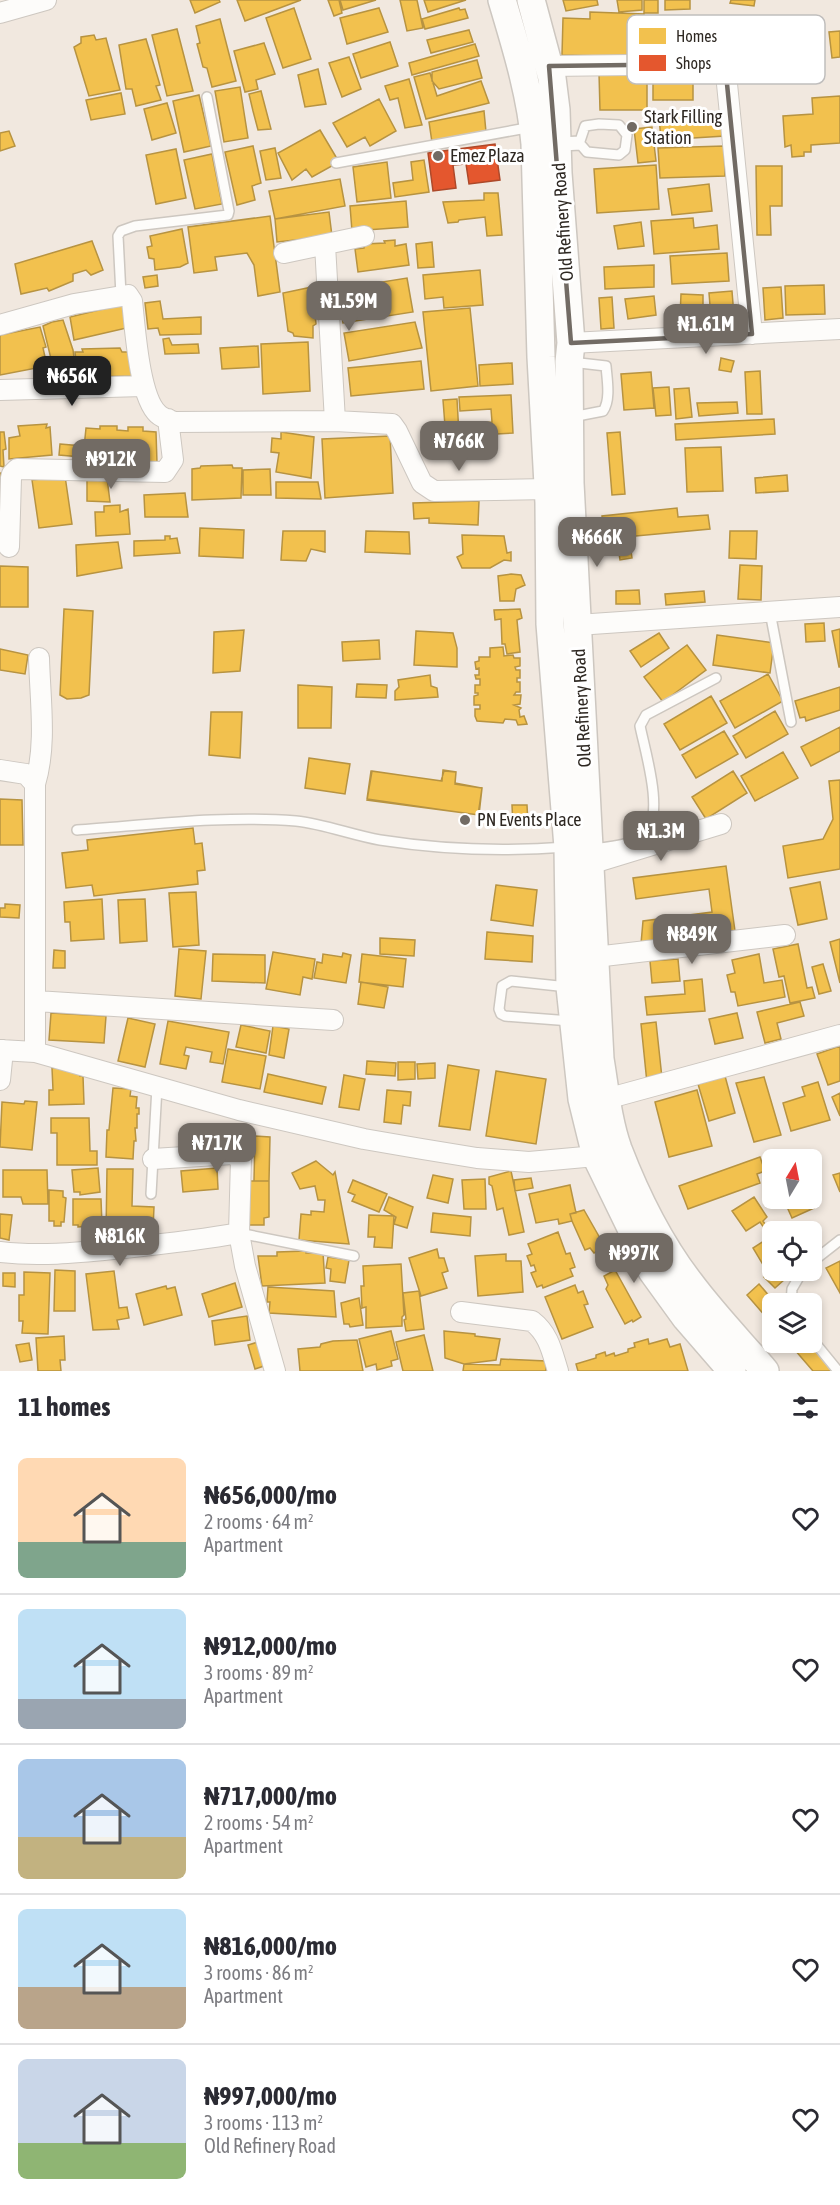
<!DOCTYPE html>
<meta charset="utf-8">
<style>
:root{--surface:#fff;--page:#f2f2f3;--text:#2b2b33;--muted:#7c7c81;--line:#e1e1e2;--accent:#726b64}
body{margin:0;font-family:"Asap Condensed",sans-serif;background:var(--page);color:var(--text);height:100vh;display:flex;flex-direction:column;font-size:22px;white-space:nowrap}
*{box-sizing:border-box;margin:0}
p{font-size:20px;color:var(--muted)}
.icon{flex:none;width:33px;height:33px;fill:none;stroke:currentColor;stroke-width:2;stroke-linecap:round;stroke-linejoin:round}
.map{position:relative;height:1371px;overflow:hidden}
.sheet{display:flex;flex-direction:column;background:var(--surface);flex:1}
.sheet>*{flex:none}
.needle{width:39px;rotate:10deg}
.controls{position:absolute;left:762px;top:1149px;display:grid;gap:12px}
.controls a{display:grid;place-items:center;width:60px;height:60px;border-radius:9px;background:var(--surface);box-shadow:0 3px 9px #0003;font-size:30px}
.price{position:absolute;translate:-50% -51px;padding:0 14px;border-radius:12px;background:var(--accent);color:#fff;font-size:20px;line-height:39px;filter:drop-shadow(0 2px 3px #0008)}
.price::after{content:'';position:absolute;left:50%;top:36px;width:18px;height:14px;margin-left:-9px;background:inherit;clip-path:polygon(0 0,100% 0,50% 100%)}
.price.current{background:#222;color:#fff}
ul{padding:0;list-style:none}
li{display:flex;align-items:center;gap:18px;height:150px;padding:0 18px}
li+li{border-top:2px solid var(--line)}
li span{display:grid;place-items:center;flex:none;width:168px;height:120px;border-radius:9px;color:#555}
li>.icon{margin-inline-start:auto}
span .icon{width:72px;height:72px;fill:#fffc;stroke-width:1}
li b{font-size:26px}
h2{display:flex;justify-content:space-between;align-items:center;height:72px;padding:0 18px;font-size:26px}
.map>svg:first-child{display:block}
</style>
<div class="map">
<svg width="840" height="1371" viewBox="0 0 840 1371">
<rect width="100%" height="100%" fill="#f1e8df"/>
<path fill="#f2c14e" stroke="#b79341" stroke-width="1.5" d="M190 0H219L220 2 195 13Z
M237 0H301L245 21Z
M328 0H339L342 13 334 16Z
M340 0H376L343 10Z
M400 0H417L423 28 407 31Z
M424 0H466L428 12Z
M563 0H597L598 5 566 11Z
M617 0H642V10L619 12Z
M644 0H658V13H644Z
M665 0H690V9L665 10Z
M731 0H755L754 6 730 3Z
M294 8 311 59 283 68 266 18Z
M379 8 388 32 347 44 340 18Z
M459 8 460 10 465 9 468 18 425 29 422 19Z
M590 12 644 14 643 57 562 55 563 18 590 19Z
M220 19 236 81 212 87 207 68 203 67 197 44 200 43 196 26Z
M177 29 193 91 167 96 152 35Z
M469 30 473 42 431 53 427 40Z
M840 31V57L832 58 829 32Z
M94 35 96 40 106 38 120 90 89 96 74 47 81 43V37Z
M146 39 160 85 156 86 161 100 136 106 132 89H126L119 45Z
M390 42 398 66 361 78 353 54Z
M264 43 275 74 256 80 258 89 245 92 234 51Z
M475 44 479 56 412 75 409 63Z
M349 57 361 89 342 97 329 63Z
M477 60 482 78 439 89 432 81V72Z
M318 69 326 104 305 107 298 75Z
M647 72V110H600L599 73Z
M430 73 437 96 481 81 489 103 426 119 414 77Z
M653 73 693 74V100H653Z
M409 79 422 125 405 128 398 98 390 100 385 86Z
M240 87 248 138 224 142 215 91Z
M261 91 271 129 258 130 253 111 249 94Z
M121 93 125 114 91 120 86 100Z
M199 95 211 146 184 152 173 101Z
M840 96V143L811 145V152H804V156L792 157 791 145 785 147 783 116 813 114 812 98Z
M379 99 396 131 370 146 365 137 347 147 333 123Z
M167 103 176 133 152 140 144 109Z
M484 111 486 132 432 142 429 122Z
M723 113 725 136 661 140 659 117Z
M652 127 656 161 638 163 634 129Z
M320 130 339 162 312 177 306 169 292 180 278 153Z
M9 131 15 146 0 151V133Z
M253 146 261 183 252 186 255 200 237 205 225 152Z
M724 146 725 176 660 178 658 148Z
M275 148 281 178 266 180 260 151Z
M176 149 186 198 156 204 146 155Z
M212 154 222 204 195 209 184 160Z
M424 160 429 192 395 197 393 183 413 180 411 162Z
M387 162 391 198 357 202 353 167Z
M656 165 659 209 597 213 594 169Z
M756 166H782V206H770L771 235H757Z
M340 179 345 206 275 219 269 191Z
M709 184 712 211 672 215 668 189Z
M484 193H498L502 235 487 236 485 217 459 220 458 222 448 223 443 202 484 200Z
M406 201 408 227 352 231 350 206Z
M329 212 332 236 277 242 275 219Z
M270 216 280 292 258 296 254 265 247 253 215 257 217 270 194 273 188 227Z
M693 218 694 228 717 225 719 249 654 254 651 221Z
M641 222 644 246 618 249 614 226Z
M182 229 188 263 180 267 155 270 154 259 149 258 147 247 152 246 150 236Z
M395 240V246L406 244 409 265 358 272 355 249 364 248V244L385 243 384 241Z
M92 241 103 270 91 275 86 270 73 274V281L49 291 47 288 21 294 15 264Z
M432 242 434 267 418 268 416 244Z
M727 253 729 281 672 284 670 256Z
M654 265V287L605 289 604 267Z
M480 270 483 305 444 308 443 297 425 299 423 275Z
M157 275 158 286 145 288 143 277Z
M407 278 413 312 343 323 338 289Z
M824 285 825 314 786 315 785 286Z
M312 287 316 324 313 326V338L294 336 293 333 288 331 283 293Z
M781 287 783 318 765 320 763 288Z
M732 291 734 316 711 318 709 293Z
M681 294 703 295V317H680Z
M654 296 656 315 628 319 625 299Z
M612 297 614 328 601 329 599 298Z
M160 301 163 319 201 317V334L160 335 158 328 148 329 145 303Z
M128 303 131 327 74 340 70 317Z
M470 308 478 386 431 391 423 312Z
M63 320 73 350 75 366 54 371 43 326 52 322Z
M415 322 422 348 349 361 344 333Z
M40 327 46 347 43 348 47 366 0 375V335Z
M169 338 172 345 198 344 199 353 165 354 163 339Z
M308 342 310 391 263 394 261 344Z
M258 346 259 367 222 369 220 348Z
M120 348 122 352H134L136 376 78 377 75 352H83L82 349Z
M721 358 734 361 731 372 719 370Z
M421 361 424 389 351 396 348 368Z
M512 363 513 384 480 386 479 365Z
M760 371 762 414H747L745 372Z
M651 372 654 408 624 410 621 374Z
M669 387 671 415 656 416 653 388Z
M689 388 692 417 676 419 674 389Z
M511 395 513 433 460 436 459 423 492 422 491 409 460 411 459 397Z
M457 399 459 435 455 436 445 426 443 400Z
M737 402 738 413 699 416 697 403Z
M774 419 775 434 676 440 675 424Z
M47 424 46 428 50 427 52 455 9 459V438L20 436 18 426Z
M100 426H117V430L128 431V427H143V431L156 432 157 463 83 458 86 428 100 429Z
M0 432H4L6 449 3 450 4 467 0 466Z
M281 432 314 437 311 478 276 472 279 453 271 452 272 438 281 439Z
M620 432 625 494 612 495 607 433Z
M390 436 393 493 325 498 322 439Z
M60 444 83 446 81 457 59 455Z
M721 447 723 491 687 492 685 448Z
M232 465 233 468H242L241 498 192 500V469L200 468 201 466Z
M270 469 271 495H243V470Z
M0 473 8 475 0 521Z
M787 475 788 491 756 493 755 478Z
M65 476 72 524 39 528 32 480Z
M107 478 110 502 87 501V480Z
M276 482H318L321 499 276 498Z
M185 493 188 517H145L144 495Z
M479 501 478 525 429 523V518L414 519 413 503Z
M120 505V512L128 509 130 534 96 536 95 512H104V506Z
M677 508 678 517 708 515 710 529 604 539 602 516Z
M200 528 244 530 243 558 199 556Z
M283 531H325V552L311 549 306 561 281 560Z
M366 531 409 532 410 554 365 552Z
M730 531H757L756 559 729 558Z
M462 535 504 536 507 553 511 552V561L504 560 490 568H462L457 557 463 554Z
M165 536H170V539L177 538 180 553 134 556V541L165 540Z
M629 538 632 558 620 560 617 540Z
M118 542 122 568 77 576 76 545Z
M740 565 762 566 761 600 738 599Z
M0 566 28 567V607H0Z
M511 574 521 575 525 585 516 589 514 601H500L498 576Z
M639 590 640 604H616V591Z
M704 591 705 602 666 605 665 594Z
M64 609 93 611 89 695 81 698 67 699 60 695Z
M520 609 522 618 517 620 520 652 507 654 505 644H502L501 619 495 620 494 610Z
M824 623 825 641 806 642 805 624Z
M840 629V667H839L832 631Z
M244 630 240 671 213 673 214 632Z
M416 631 453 633 457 648V667L414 665Z
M659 633 669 648 641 667 630 651Z
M717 635 774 643 770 673 713 665Z
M379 640 380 659 343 661 342 642Z
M687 645 706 670 663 702 644 677Z
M503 647 504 656 513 655 514 658H520V666L515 667 516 670H520V678H517V682H520V692H516L514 695H521L520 704 514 705 521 708 519 710 520 717 524 716 527 724 518 725 516 720 505 719 503 723 477 721 475 716V709H480V705H474V696L478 695V693H475V685H480V679H476L475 675H479V668L476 669 475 662 479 661V657H490V648Z
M0 649 28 655 25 674 0 670Z
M768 674 783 701 735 728 720 701Z
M430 675 431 686 437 688 438 697 395 700V691L399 687 398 680Z
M357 684 387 685 386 698 356 697Z
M298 685 332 687 331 728H298Z
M840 687V710L806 721 805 717 800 718 795 701Z
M711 696 727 723 680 750 664 724Z
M775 711 788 734 746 758 733 736Z
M211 712H242L240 758 209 755Z
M840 727V751L811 766 801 747Z
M724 731 738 754 696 778 682 755Z
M783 752 798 778 755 801 741 776Z
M309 758 350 764 345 794 305 788Z
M443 770 456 772 455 784 482 788 478 815 367 799 371 771 442 781Z
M372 771 441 781 444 771 456 772 455 783 482 788 479 815 367 800Z
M733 771 747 793 706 819 692 797Z
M840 780V869L788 878 783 846 823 839 833 819 829 781Z
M0 799 22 800 23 845H0Z
M512 805H527L528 825 513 826Z
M193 828 195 844 202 843 205 870 197 871 198 884 94 896 92 885 66 888 62 853 88 850 87 840Z
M726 866 735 931 641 944 643 921 712 912 709 889 636 899 633 878Z
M820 882 827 919 798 925 790 888Z
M496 885 537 890 533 926 491 920Z
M196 892 199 945 173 947 169 893Z
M102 899 104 939 71 941 70 922H65L64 902Z
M145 899 147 941 120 943 118 900Z
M5 904 20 905 19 918 0 917V908H5Z
M487 932 533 936 532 962 485 959Z
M380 938 415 940 414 956 380 954Z
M840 939V983L830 942Z
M798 944 807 988 812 987 815 998 790 1003 784 976 779 977 773 949Z
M179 949 206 951 201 999 175 996Z
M54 950 65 951V968H53Z
M273 952 315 959 312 979 303 977 300 995 266 989Z
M343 953 351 955 346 983 314 978 317 962 322 963 323 954 342 957Z
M213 954 265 955V983L212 981Z
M362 954 406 959 403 987 359 982Z
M759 954 764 983 782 980 785 997 738 1006 735 992H731L727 975 735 973 732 960Z
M678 959 680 981 652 983 650 961Z
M823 964 831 991 819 994 812 967Z
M702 979 705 1011 647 1015 645 997 685 994 684 981Z
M361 982 388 987 384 1008 358 1004Z
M800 1002 804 1016 777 1023 781 1039 765 1043 757 1012Z
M51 1013 106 1016 104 1043 49 1040Z
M737 1013 743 1038 715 1044 709 1019Z
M128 1018 155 1024 145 1067 118 1061Z
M168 1021 229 1032 223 1064 210 1062 212 1052 186 1047 184 1055 189 1056 186 1069 160 1064Z
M656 1022 662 1078 647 1083 641 1024Z
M241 1025 270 1031 266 1053 236 1047Z
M273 1026 289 1029 284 1058 269 1055Z
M840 1046V1081L828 1085 817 1054Z
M228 1049 266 1056 260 1089 222 1082Z
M367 1061 396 1063 395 1076 366 1074Z
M398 1062H415V1079L398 1080Z
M435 1063V1078L418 1079 417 1064Z
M448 1065 479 1070 470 1130 439 1126Z
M73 1067 80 1072V1076H83L84 1104 49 1105V1090H53L52 1068Z
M496 1071 546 1079 536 1144 486 1136Z
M268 1074 326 1087 322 1104 264 1092Z
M344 1075 365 1079 359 1110 339 1107Z
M725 1076 735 1113 709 1121 698 1084Z
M764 1077 781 1135 754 1142 736 1083Z
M818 1082 830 1120 791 1131 783 1103 805 1096 802 1087Z
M113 1088 131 1089 130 1096 137 1097 136 1108H139V1114H137V1128H135L136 1141H134L133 1159 106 1157 107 1130H109Z
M387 1090 411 1092 410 1106 403 1105 401 1124 384 1122Z
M697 1090 712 1146 669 1157 655 1102Z
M840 1093V1116L832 1097Z
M25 1101 37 1102 32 1150 0 1147 2 1102 24 1104Z
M51 1118H89L90 1151H97V1165H57V1133H51Z
M255 1136 270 1137 269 1181H254Z
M760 1157 765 1171 757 1174 760 1183 688 1209 679 1186Z
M316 1161 333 1175 335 1172 349 1244 299 1240 301 1214 311 1215V1211L324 1212 325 1200H318L315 1186 300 1189 292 1173Z
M98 1168 100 1192 80 1195V1192H74L72 1170Z
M217 1168 218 1189 183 1192 181 1171Z
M107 1169H133L132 1206 154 1207 153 1229H129V1232H106Z
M3 1170H47L48 1204H23L21 1197H3Z
M511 1171 524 1232 509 1235 503 1208 497 1210 492 1186 489 1184V1177Z
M840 1173V1192L833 1175Z
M433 1175 453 1179 448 1203 427 1198Z
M531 1178 533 1188 515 1191 514 1180Z
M485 1179 486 1209H464L462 1180Z
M353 1180 387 1194 379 1212 352 1201 355 1195 348 1192Z
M247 1181H269V1217L264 1218V1225H247Z
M570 1185 576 1213 570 1214 572 1221 559 1224 558 1219 536 1223 529 1194Z
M49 1190 63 1191V1197L66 1198 64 1222H61V1226H54V1221H49Z
M389 1197 413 1207 407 1228 394 1224 396 1217 384 1210Z
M754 1197 767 1217 763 1221 768 1229 775 1232H772V1263L765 1268 753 1248 770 1237 760 1222 746 1231 732 1211Z
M783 1198H811L814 1208 792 1218Z
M73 1199H101L102 1225 78 1227V1225H73Z
M584 1210 605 1247 594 1253 590 1248 585 1250 572 1221 570 1214Z
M433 1213 471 1217 470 1236 431 1232Z
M0 1214 12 1215 9 1240 0 1238Z
M369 1215 394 1216 392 1248 374 1247 375 1237H368Z
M558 1232 566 1254 570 1253 575 1267 570 1269 573 1276 543 1288 542 1285 537 1287 531 1273 536 1271 534 1265 531 1266 527 1256 532 1254 528 1244Z
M437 1249 439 1258H444L448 1271 442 1273 447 1288 421 1296 409 1258Z
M306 1251V1253H323L325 1283 262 1286 258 1256H277V1252Z
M506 1254V1261H521L523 1292 478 1296 475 1256Z
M328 1257 349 1260 345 1283 330 1281 331 1269 326 1268Z
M840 1261V1293L826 1268Z
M401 1264 404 1315 402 1317V1326L366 1328V1307L362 1308 361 1286H364L363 1266Z
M772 1269V1270L794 1271 775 1288 764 1277Z
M55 1270 75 1271V1311H54Z
M615 1270 641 1317 633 1322 632 1320 625 1324 606 1289 608 1285 604 1276Z
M114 1271 119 1308 127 1307 129 1318 117 1320 119 1329 93 1330 86 1274Z
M24 1272 50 1273 48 1334 22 1333 23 1321H19V1295H24Z
M3 1273H15V1287L3 1286Z
M235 1283 242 1307 209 1317 202 1294Z
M759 1284 776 1304H772V1324L747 1295Z
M575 1285 578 1293 583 1291 588 1304 584 1305 593 1327 562 1339 545 1297Z
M166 1286 167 1289 175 1287 182 1315 144 1325 136 1294Z
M268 1287 334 1291 336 1317 269 1313 270 1302H267Z
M419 1291 424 1329 406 1331 404 1320 406 1319 403 1293Z
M359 1298 363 1325 350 1327 349 1324H344L341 1303Z
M247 1316 250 1340 215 1345 212 1321Z
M391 1331 398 1359 391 1361 392 1366 377 1370 376 1364 366 1367 359 1339Z
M444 1331 475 1334V1336L500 1339 496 1360 464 1364 445 1358Z
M424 1335 433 1371H403L396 1342Z
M64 1336 65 1360H60L61 1371H38L36 1338Z
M648 1339 649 1344 667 1339 670 1347 680 1344 688 1371H578L576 1364 596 1358V1355L605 1352 606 1356 614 1353 615 1356 628 1352V1349L635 1347 634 1343Z
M357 1340 363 1371H300L298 1349 320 1347 321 1344 333 1341Z
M258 1342 270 1364 255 1369 248 1345Z
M788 1342H810L834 1371H813Z
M29 1343 32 1360 20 1362 16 1345Z
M501 1359 546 1361V1371H463L464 1364 500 1365Z"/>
<path fill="#e4572e" stroke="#ad492a" stroke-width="1.5" d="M495 144 500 180 469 184 466 164 453 165 456 188 433 191 428 153Z"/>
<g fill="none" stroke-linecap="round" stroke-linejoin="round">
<defs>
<path id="service" d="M560 142 580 141 585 126 599 124 619 125 627 135 625 150 619 155 587 152 581 145 561 146
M336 163 532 127
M121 295 118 236 121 231 135 226 228 215 229 211 207 97
M571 362 606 366C607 379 611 400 603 411L572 417
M770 612 791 722
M77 830C148 825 226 815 296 821 324 824 352 835 380 840 444 850 503 852 567 847
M591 850C607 846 633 846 645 834 665 815 645 751 640 726L646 715 716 678
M568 987 511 981 502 986 499 1009 501 1014 505 1016 571 1021
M151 1194 157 1087
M239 1233 354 1256
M812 1262 840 1240
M791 1304 792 1289 803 1270
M812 1339 838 1371"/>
<path id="minor" d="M0 13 46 0
M549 66 711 64 721 67 726 74 752 334
M325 245 335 421
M284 253 364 236
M0 325 74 304 128 295 132 301C135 327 139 397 158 414 162 418 169 420 175 422L335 421 392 424 397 431 422 483 434 491 548 489
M571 343 840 329
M0 390 143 386
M9 547 11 478 12 474 17 469 165 472 173 460 168 419
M577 625 840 607
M0 770 26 774 35 784V1052
M35 784C47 745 40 699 39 658
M590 864 721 824
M595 957 785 935
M36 1001 333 1020
M0 1050 35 1052 239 1110 364 1139 422 1149 477 1158 529 1162 596 1156 607 1152
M0 1080 3 1050
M606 1099 840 1035
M153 1159 232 1154 241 1159 239 1233 245 1266 275 1371
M0 1252C42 1257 83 1252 124 1248 163 1244 201 1240 239 1233
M461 1312 532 1321C549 1334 552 1352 558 1371"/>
<path id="secondary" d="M502 0C516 47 531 95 535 144L541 357 549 503 550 624 568 847 570 987 582 1099 596 1156 652 1271 686 1318 732 1371
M531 0 552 78 556 110 558 173 571 343 569 362 570 483 600 1059C605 1089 608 1121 618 1149 636 1196 660 1244 690 1283 713 1314 740 1342 765 1371"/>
</defs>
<use href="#service" stroke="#cdc7c0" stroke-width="12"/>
<use href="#minor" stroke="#cdc7c0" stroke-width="22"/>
<use href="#secondary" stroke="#cdc7c0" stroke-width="30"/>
<use href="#service" stroke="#fdfcfa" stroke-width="9"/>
<use href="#minor" stroke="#fdfcfa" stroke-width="20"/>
<use href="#secondary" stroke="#fdfcfa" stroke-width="27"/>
</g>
<path fill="none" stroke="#726b64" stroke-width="4.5" stroke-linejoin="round" d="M711 64 726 74 752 334 571 343 549 66Z"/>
<g fill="#726b64" stroke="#fff" stroke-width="2">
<circle cx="632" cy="127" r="6"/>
<circle cx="438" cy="156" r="6"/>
<circle cx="465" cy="820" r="6"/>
</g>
<g text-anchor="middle" stroke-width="6" stroke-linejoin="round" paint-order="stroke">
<g font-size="18" fill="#2e2822" stroke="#fff" text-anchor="start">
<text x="644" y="123">Stark Filling<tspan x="644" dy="21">Station</tspan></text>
<text x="450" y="162">Emez Plaza</text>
<text x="477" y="826">PN Events Place</text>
</g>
<g font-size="18" fill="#2e2822" stroke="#fff">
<text transform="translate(563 222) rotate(-94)" y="6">Old Refinery Road</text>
<text transform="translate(582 708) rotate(-93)" y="6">Old Refinery Road</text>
</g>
</g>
<rect x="627" y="15" width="198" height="69" rx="9" fill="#fff" stroke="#c0bebd" stroke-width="1.5"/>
<rect x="639" y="28" width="27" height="16" fill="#f2c14e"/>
<rect x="639" y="55" width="27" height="16" fill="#e4572e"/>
<g font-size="16" fill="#2e2822">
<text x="676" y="42">Homes</text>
<text x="676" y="69">Shops</text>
</g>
</svg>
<div class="controls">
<a><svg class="needle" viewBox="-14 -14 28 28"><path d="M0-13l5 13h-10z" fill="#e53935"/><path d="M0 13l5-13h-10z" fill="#7c7c81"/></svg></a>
<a><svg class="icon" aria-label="locate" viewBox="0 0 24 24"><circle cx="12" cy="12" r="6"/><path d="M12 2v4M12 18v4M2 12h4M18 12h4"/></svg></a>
<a><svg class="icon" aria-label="layers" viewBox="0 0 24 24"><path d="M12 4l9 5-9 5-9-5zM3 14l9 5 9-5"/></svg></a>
</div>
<b class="price" style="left:349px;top:332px">₦1.59M</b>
<b class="price" style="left:706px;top:355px">₦1.61M</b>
<b class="price current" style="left:72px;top:407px">₦656K</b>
<b class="price" style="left:459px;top:472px">₦766K</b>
<b class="price" style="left:111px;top:490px">₦912K</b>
<b class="price" style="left:597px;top:568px">₦666K</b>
<b class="price" style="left:661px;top:862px">₦1.3M</b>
<b class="price" style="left:692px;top:965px">₦849K</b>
<b class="price" style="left:217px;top:1174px">₦717K</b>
<b class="price" style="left:120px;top:1267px">₦816K</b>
<b class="price" style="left:634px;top:1284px">₦997K</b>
</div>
<section class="sheet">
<h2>11 homes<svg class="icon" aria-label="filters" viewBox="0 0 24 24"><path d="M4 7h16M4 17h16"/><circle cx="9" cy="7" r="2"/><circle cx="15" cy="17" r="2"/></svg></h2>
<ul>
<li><span style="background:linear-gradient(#ffd9b3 70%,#7fa58c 0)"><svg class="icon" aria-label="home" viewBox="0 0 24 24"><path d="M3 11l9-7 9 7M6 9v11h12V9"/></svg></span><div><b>₦656,000/mo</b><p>2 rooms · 64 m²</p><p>Apartment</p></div><svg class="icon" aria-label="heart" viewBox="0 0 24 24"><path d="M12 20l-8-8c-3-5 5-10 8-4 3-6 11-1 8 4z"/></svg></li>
<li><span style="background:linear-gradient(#bfe0f5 75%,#9aa5b1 0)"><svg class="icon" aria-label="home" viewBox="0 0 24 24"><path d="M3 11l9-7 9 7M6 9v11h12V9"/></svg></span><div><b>₦912,000/mo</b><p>3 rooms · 89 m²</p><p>Apartment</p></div><svg class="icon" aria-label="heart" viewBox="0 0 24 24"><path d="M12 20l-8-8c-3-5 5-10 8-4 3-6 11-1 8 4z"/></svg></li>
<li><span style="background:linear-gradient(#a9c7e8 65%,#c2b280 0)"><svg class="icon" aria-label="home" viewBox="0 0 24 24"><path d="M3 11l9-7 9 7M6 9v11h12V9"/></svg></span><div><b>₦717,000/mo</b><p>2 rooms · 54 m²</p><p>Apartment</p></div><svg class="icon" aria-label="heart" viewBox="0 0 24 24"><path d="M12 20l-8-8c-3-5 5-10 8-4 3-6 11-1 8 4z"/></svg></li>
<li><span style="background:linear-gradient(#bfe0f5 65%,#b9a48a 0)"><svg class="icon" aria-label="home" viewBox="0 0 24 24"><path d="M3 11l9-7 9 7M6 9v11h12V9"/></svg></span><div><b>₦816,000/mo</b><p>3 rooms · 86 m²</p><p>Apartment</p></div><svg class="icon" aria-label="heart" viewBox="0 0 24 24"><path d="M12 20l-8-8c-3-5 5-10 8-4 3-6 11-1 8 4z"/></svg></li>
<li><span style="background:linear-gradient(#c9d6e8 70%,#8fb573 0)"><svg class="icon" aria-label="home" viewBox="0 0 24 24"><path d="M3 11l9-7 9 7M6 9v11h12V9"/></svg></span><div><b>₦997,000/mo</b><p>3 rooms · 113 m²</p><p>Old Refinery Road</p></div><svg class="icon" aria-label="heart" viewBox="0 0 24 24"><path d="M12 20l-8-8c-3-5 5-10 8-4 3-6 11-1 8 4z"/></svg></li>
</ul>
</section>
